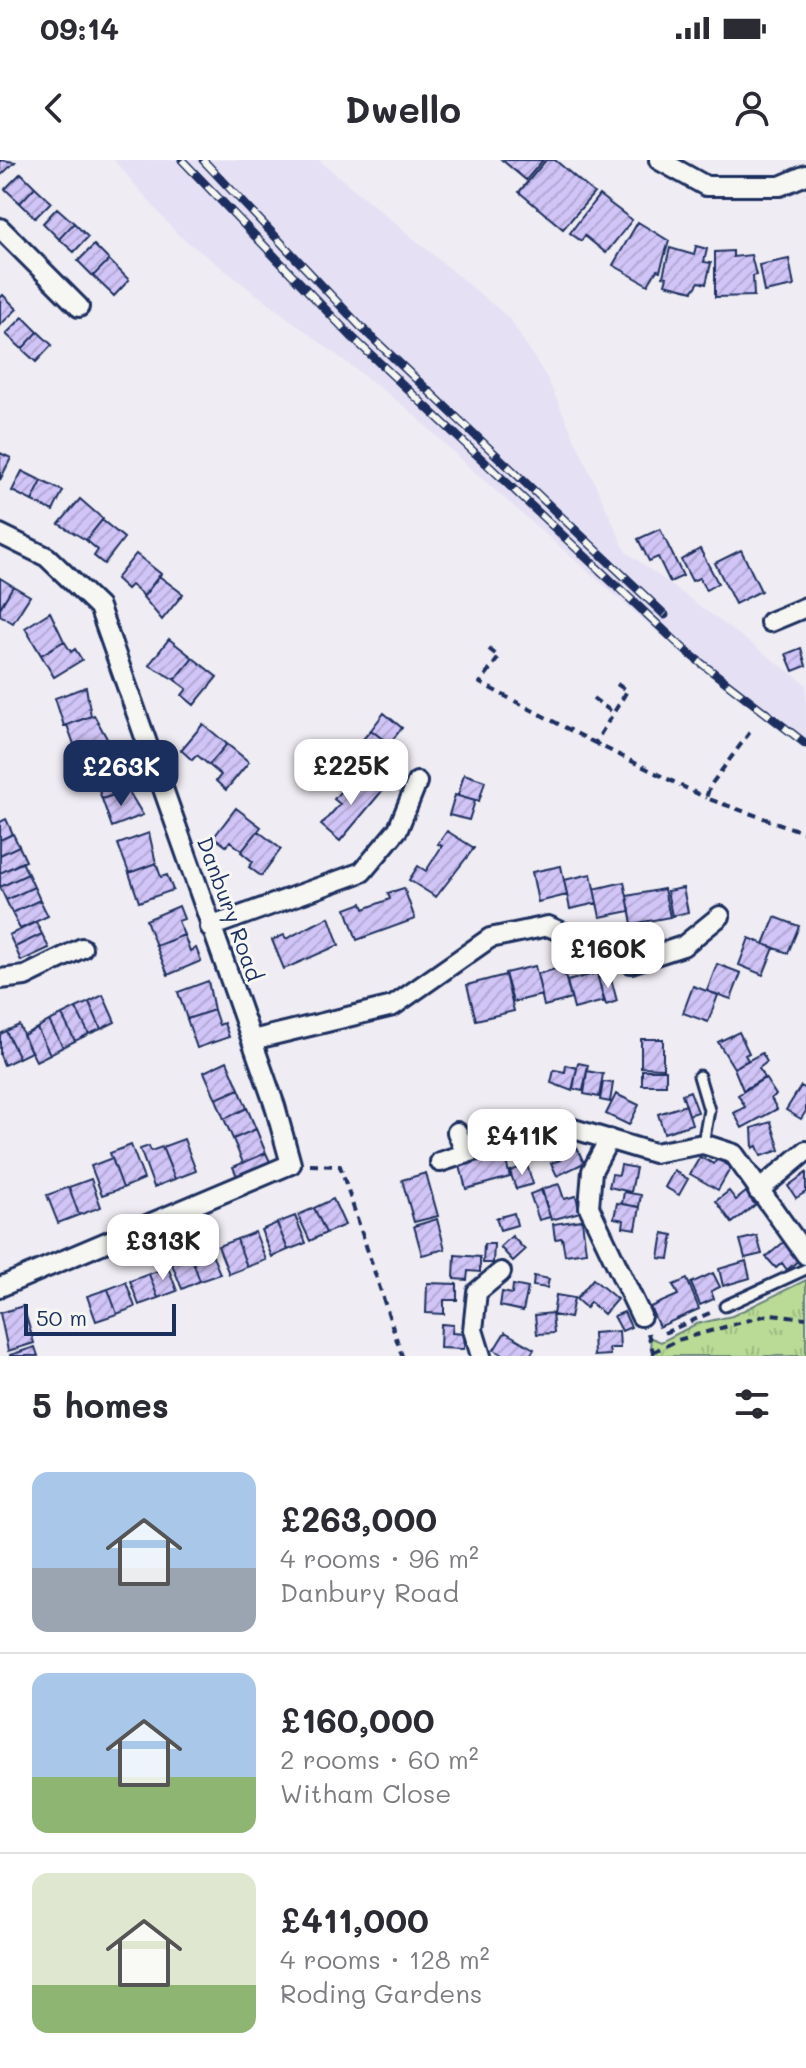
<!DOCTYPE html>
<meta charset="utf-8">
<style>
:root{--surface:#fff;--page:#f2f2f3;--text:#2b2b33;--muted:#7c7c81;--line:#e1e1e2;--accent:#1b2f5e}
body{margin:0;font-family:Mali,sans-serif;background:var(--page);color:var(--text);height:100vh;display:flex;flex-direction:column;font-size:30px;white-space:nowrap}
*{box-sizing:border-box;margin:0}
p{font-size:26px;color:var(--muted)}
.icon{flex:none;width:44px;height:44px;fill:none;stroke:currentColor;stroke-width:2;stroke-linecap:round;stroke-linejoin:round}
.map{position:relative;height:1196px;overflow:hidden}
.details{display:flex;flex-direction:column;background:var(--surface);flex:1}
.details>*{flex:none}
.scale{position:absolute;left:24px;bottom:20px;width:152px;box-sizing:border-box;padding-left:8px;border:4px solid #1b2f5e;border-top:0;font-size:22px;line-height:28px;white-space:nowrap;color:#1b2f5e;-webkit-text-stroke:6px #f6f6f2;paint-order:stroke}
.price{position:absolute;translate:-50% -68px;padding:0 18px;border-radius:16px;background:#fff;color:#222;font-size:26px;line-height:52px;filter:drop-shadow(0 2px 4px #0008)}
.price::after{content:'';position:absolute;left:50%;top:48px;width:24px;height:18px;margin-left:-12px;background:inherit;clip-path:polygon(0 0,100% 0,50% 100%)}
.price.on{background:var(--accent);color:#fff}
ul{padding:0;list-style:none}
li{display:flex;align-items:center;gap:24px;height:200px;padding:0 32px}
li+li{border-top:2px solid var(--line)}
li span{display:grid;place-items:center;flex:none;width:224px;height:160px;border-radius:16px;color:#555}
li>.icon{margin-inline-start:auto}
span .icon{width:96px;height:96px;fill:#fffc;stroke-width:1}
li b{font-size:34px}
h2{display:flex;justify-content:space-between;align-items:center;height:96px;padding:0 32px;font-size:34px}
.status{display:flex;justify-content:space-between;align-items:center;height:56px;padding:0 40px;background:var(--surface);direction:ltr}
.status svg{height:22px;fill:currentColor}
header{display:flex;justify-content:space-between;align-items:center;height:104px;padding:0 32px;background:var(--surface);font-size:36px;font-weight:800}
.map>svg:first-child{display:block}
</style>
<div class="status"><b>09:14</b><svg viewBox="0 0 49 12"><path d="M0 12V9h3v3zM5 12V6h3v6zM10 12V3h3v9zM15 12V0h3v12zM26 1h20v11H26zM47 4h2v5h-2z"/></svg></div>
<header><svg class="icon" aria-label="back" viewBox="0 0 24 24"><path d="M15 5l-7 7 7 7"/></svg>Dwello<svg class="icon" aria-label="person" viewBox="0 0 24 24"><circle cx="12" cy="8" r="4"/><path d="M4 21q1-7 8-7t8 7"/></svg></header>
<div class="map">
<svg width="806" height="1196" viewBox="0 0 806 1196">
<defs>
<pattern id="park-tufts" width="24" height="20" patternUnits="userSpaceOnUse" patternTransform="scale(2)"><rect width="24" height="20" fill="#b9db95"/><path d="M3 7l-1-3M5 7V3M7 7l1-3M15 17l-1-3M17 17v-4M19 17l1-3" fill="none" stroke="#9ebc83"/></pattern>
<pattern id="building-hatch" width="6" height="6" patternUnits="userSpaceOnUse" patternTransform="scale(2)"><rect width="6" height="6" fill="#d1c4f6"/><path d="M-1 1l2-2M0 6l6-6M5 7l2-2" fill="none" stroke="#b3a9d5"/></pattern>
</defs>
<rect width="100%" height="100%" fill="#efecf3"/>
<filter id="ink" filterUnits="userSpaceOnUse"><feTurbulence type="fractalNoise" baseFrequency=".0125" numOctaves="2"/><feDisplacementMap in="SourceGraphic" scale="16" xChannelSelector="R" yChannelSelector="G"/><feConvolveMatrix kernelMatrix="1 2 1 2 8 2 1 2 1" color-interpolation-filters="sRGB"/></filter>
<g filter="url(#ink)">
<path fill="#e6e0f4" d="M114 0H319L509 158 547 218 626 392 806 524V586L662 476 472 310 408 249 177 74Z"/>
<path fill="url(#park-tufts)" stroke="#6a857a" stroke-width="2" d="M806 1120V1196H654L649 1177 661 1182 696 1164 732 1156Z"/>
<path fill="url(#building-hatch)" stroke="#1b2f5e" stroke-width="2" d="M0 0 15 2 0 16Z
M502 0H543L526 20Z
M546 0H555L594 33 563 69 519 32Z
M21 13 35 27 20 43 5 29Z
M35 27 51 42 35 58 20 43Z
M599 35 632 60 606 93 585 76 581 81 570 73Z
M57 48 74 63 59 79 43 63Z
M638 62 669 81 660 111 657 110 648 125 613 105Z
M74 63 88 77 74 92 59 79Z
M94 85 109 100 93 116 78 101Z
M696 86 707 89 704 102 711 103 706 124 699 122 693 131 665 124 667 117 663 116 670 88 694 95Z
M733 91V97L751 95 756 115 753 116 754 136 715 137V92Z
M789 99 794 126 764 132 759 105Z
M109 100 129 120 114 136 93 116Z
M3 135 17 149 0 165V138Z
M23 157 38 172 22 189 6 174Z
M38 172 52 185 36 202 22 189Z
M0 293 11 298 0 320Z
M22 311 42 321 32 341 12 331Z
M42 321 63 331 53 351 32 341Z
M80 339 103 359 86 380 59 364Z
M102 360 124 378 104 404 94 396 98 390 86 380Z
M660 369 683 416 670 422 658 397 649 401 638 379Z
M700 389 718 423 706 430 699 418 692 421 681 400Z
M741 390 761 431 735 444 715 403Z
M136 394 161 414 144 436 131 425 127 429 116 419Z
M159 416 183 434 162 460 143 437Z
M0 418 13 426 0 448Z
M13 426 30 436 13 463 0 455V448Z
M50 452 64 481 41 495 25 468Z
M169 479 193 498 175 520 149 505Z
M64 481 71 492 75 489 82 500 54 517 41 495Z
M801 488 806 506 793 511 786 494Z
M193 498 217 517 194 545 182 535 187 529 175 520Z
M86 527 91 556 64 566 55 538Z
M384 553 402 568 389 584 371 570Z
M94 555 110 584 78 595 67 565Z
M203 564 227 584 209 605 197 595 192 600 181 590Z
M371 570 391 586 377 603 369 596 364 602 352 592Z
M227 584 249 602 226 630 216 621 221 615 209 605Z
M121 598 128 630 102 639 91 609Z
M464 614 485 621 479 641 458 635Z
M363 615 382 631 340 681 321 665 340 644 334 639 344 627 350 631Z
M128 630 143 655 112 667 102 639Z
M455 635 475 641 469 660 449 655Z
M236 648 261 667 242 691 230 681 226 686 214 677Z
M6 659 13 674 0 680V662Z
M258 671 281 689 261 716 249 707 253 702 241 692Z
M447 671 474 688 436 737 409 720 418 706 426 711 442 686 438 684Z
M149 673 156 703 129 713 118 684Z
M13 674 19 686 0 695V680Z
M19 686 26 701 0 713V695Z
M22 702 28 714 0 727V713Z
M156 703 161 717 167 715 173 730 139 742 129 713Z
M561 706 567 735 538 742 532 712Z
M28 714 34 727 6 740 0 727Z
M591 714 597 743 570 749 564 720Z
M624 722 630 751 600 757 594 729Z
M34 727 40 740 12 753 6 740Z
M404 728 415 759 357 780 346 749 362 743 364 749 390 739 388 733Z
M683 728 688 752 672 756 667 731Z
M664 729 670 757 632 764 627 736Z
M40 740 48 756 20 769 12 753Z
M179 746 184 759 178 761 184 775 156 786 146 760Z
M329 757 339 785 284 809 272 780 284 775 286 779Z
M775 757 799 766 788 793 764 784Z
M36 762 42 774 15 787 9 775Z
M42 774 49 788 21 801 15 787Z
M184 775 190 791 196 788 201 801 168 815 156 786Z
M749 778 774 788 763 815 739 805Z
M717 804 741 813 731 839 707 831Z
M535 806 542 835 513 842 505 813Z
M563 807 571 839 544 846 537 814Z
M597 813 604 841 574 849 567 821Z
M505 815 514 851 476 860 467 825Z
M610 815 617 841 606 845 598 818Z
M208 821 214 850 187 859 178 832Z
M693 826 718 835 708 862 683 853Z
M103 835 115 862 101 869 89 842Z
M89 842 101 869 89 874 76 848Z
M76 848 89 874 75 881 62 855Z
M214 850 219 865 224 863 229 877 197 888 187 859Z
M62 855 75 881 63 887 49 861Z
M49 861 63 887 50 894 37 868Z
M19 865 31 892 19 898 6 871Z
M37 868 50 894 36 901 23 875Z
M6 871 19 898 4 905 0 895V874Z
M739 872 749 893 745 895 748 900 734 908 718 882Z
M641 879H663V908L641 907Z
M762 893 767 902 759 908 764 918 743 930 734 908Z
M227 901 239 929 216 939 204 912Z
M578 903 588 905 583 931 573 929Z
M566 905 577 908 572 931 551 923 554 910 565 912Z
M642 910H666V925H642Z
M587 911 603 914 599 937 584 934Z
M765 918 776 935 771 938 777 949 742 968 734 953 745 947 738 935Z
M603 922 613 923 610 942 600 940Z
M801 926 806 929V951L801 959 786 950Z
M239 929 247 948 224 959 216 939Z
M690 931 698 952 689 955 682 934Z
M616 934 639 945 629 965 606 954Z
M686 945 692 964 664 973 658 954Z
M247 948 256 969 233 979 224 959Z
M771 962 780 990 761 996 757 986 753 988 752 968Z
M256 969 266 993 243 1003 233 979Z
M572 977 584 1003 557 1016 551 1003 560 1000 553 986Z
M184 979 196 1011 175 1019 162 987Z
M131 985 144 1019 123 1028 110 993Z
M149 986 151 991 162 987 175 1019 154 1027 140 989Z
M266 993 272 1006 239 1021 233 1007Z
M504 993 510 1017 466 1029 460 1006Z
M700 997 714 1004 717 999 731 1007 718 1030 690 1014Z
M112 998 123 1028 102 1035 91 1006Z
M527 1005 533 1024 516 1029 510 1011Z
M621 1005 636 1008 631 1032 609 1027 612 1014 619 1015Z
M674 1011 688 1019 679 1035 665 1027Z
M426 1013 438 1056 414 1062 402 1020Z
M806 1013V1032L796 1038 788 1026Z
M91 1019 101 1047 79 1055 69 1027Z
M559 1024 564 1039 576 1036 580 1052 551 1060 542 1029Z
M69 1027 79 1055 58 1063 47 1035Z
M541 1030 550 1057 539 1060 530 1034Z
M729 1031 736 1040 746 1032 755 1045 732 1063 716 1041Z
M624 1032 641 1035 639 1047 622 1044Z
M333 1039 345 1065 326 1073 314 1048Z
M617 1043 640 1047 636 1069 623 1067 624 1060 614 1058Z
M314 1048 326 1073 310 1081 298 1055Z
M514 1053 517 1065 500 1070 496 1058Z
M295 1056 306 1083 288 1090 277 1063Z
M437 1059 445 1089 422 1095 414 1066Z
M582 1060 586 1092 565 1095 562 1078 555 1079 553 1064Z
M277 1063 288 1090 272 1097 261 1070Z
M255 1072 266 1100 247 1107 237 1079Z
M663 1073 673 1075 669 1099 659 1098Z
M512 1076 525 1090 513 1101 500 1087Z
M757 1076 762 1094 745 1098 740 1080Z
M237 1079 247 1107 229 1114 218 1086Z
M784 1082 799 1100 787 1110 782 1103 776 1108 766 1097Z
M484 1084H494L493 1103H483Z
M210 1089 220 1114 200 1121 191 1096Z
M455 1095 480 1097V1112L468 1111 467 1120 454 1119Z
M191 1096 200 1121 182 1129 172 1104Z
M746 1101 750 1118 723 1126 719 1109Z
M168 1107 177 1131 158 1138 149 1114Z
M713 1113 720 1127 711 1131 714 1139 700 1145 691 1123Z
M149 1114 158 1138 139 1145 130 1121Z
M534 1116 549 1119 547 1128 533 1126Z
M593 1119 617 1139 604 1154 590 1142 586 1148 576 1139Z
M687 1119 699 1149 659 1167 650 1147 678 1135 673 1125Z
M126 1122 135 1147 117 1154 108 1129Z
M427 1123 457 1124V1140H444V1154L426 1153Z
M513 1125 528 1128 523 1151 500 1146 502 1132 512 1134Z
M108 1129 117 1154 96 1161 87 1136Z
M556 1135 574 1138 570 1158 553 1155Z
M23 1146 34 1183 8 1191 0 1153Z
M624 1152 631 1167 622 1171 614 1156Z
M552 1153 554 1173 537 1174 535 1155Z
M441 1164 453 1165 452 1173 465 1174 464 1189 440 1188Z
M619 1171 620 1188H609L610 1195 594 1196 593 1173Z
M505 1172 534 1189 530 1196H505L494 1190Z
M35 1187 38 1196H10V1195Z"/>
<g fill="none" stroke-linecap="round" stroke-linejoin="round">
<defs>
<path id="service" d="M699 916 709 950 703 984
M725 1146 806 1109"/>
<path id="minor" d="M659 0 706 26H780L806 15
M0 68 79 147
M0 374 47 397 99 447 275 946 291 1004 0 1127
M770 462 806 447
M210 767 362 712 398 669 417 622
M0 819 25 816 82 788
M252 880 393 846 490 778 548 766 631 803 683 786 720 756
M457 972 466 994
M609 979 592 1011 589 1047 641 1156
M440 1002 541 969 567 967 654 993 703 984 734 994 806 1095
M758 1031 806 991
M481 1196 473 1170 477 1132 501 1112"/>
</defs>
<use href="#service" stroke="#1b2f5e" stroke-width="15"/>
<use href="#minor" stroke="#1b2f5e" stroke-width="24"/>
<path stroke="#1b2f5e" stroke-width="4" stroke-dasharray="8 6" stroke-linecap="butt" d="M489 489 499 497 480 523 595 583
M617 524 627 531 595 583 706 638
M593 538 612 552
M750 572 710 626 706 638 806 673
M310 1005 340 1006 402 1196
M648 1173 654 1196
M664 1173 712 1152
M653 1192 678 1180 771 1154 806 1158"/>
<use href="#service" stroke="#f6f6f2" stroke-width="9"/>
<use href="#minor" stroke="#f6f6f2" stroke-width="18"/>
<defs>
<path id="rail" d="M182 0 351 176 526 341 687 492 806 584
M203 0 360 166 665 455"/>
</defs>
<use href="#rail" stroke="#1b2f5e" stroke-width="9"/>
<use href="#rail" stroke="#f6f6f2" stroke-width="6" stroke-dasharray="18" stroke-linecap="butt"/>
</g>
</g>
<g text-anchor="middle" stroke-width="6" stroke-linejoin="round" paint-order="stroke">
<g font-size="22" fill="#1b2f5e" stroke="#f6f6f2">
<text transform="translate(230 749) rotate(70)" y="8">Danbury Road</text>
</g>
</g>
</svg>
<div class="scale">50 m</div>
<b class="price" style="left:351px;top:647px">£225K</b>
<b class="price on" style="left:121px;top:648px">£263K</b>
<b class="price" style="left:608px;top:830px">£160K</b>
<b class="price" style="left:522px;top:1017px">£411K</b>
<b class="price" style="left:163px;top:1122px">£313K</b>
</div>
<section class="details">
<h2>5 homes<svg class="icon" aria-label="filters" viewBox="0 0 24 24"><path d="M4 7h16M4 17h16"/><circle cx="9" cy="7" r="2"/><circle cx="15" cy="17" r="2"/></svg></h2>
<ul>
<li><span style="background:linear-gradient(#a9c7e8 60%,#9aa5b1 0)"><svg class="icon" aria-label="home" viewBox="0 0 24 24"><path d="M3 11l9-7 9 7M6 9v11h12V9"/></svg></span><div><b>£263,000</b><p>4 rooms · 96 m²</p><p>Danbury Road</p></div></li>
<li><span style="background:linear-gradient(#a9c7e8 65%,#8fb573 0)"><svg class="icon" aria-label="home" viewBox="0 0 24 24"><path d="M3 11l9-7 9 7M6 9v11h12V9"/></svg></span><div><b>£160,000</b><p>2 rooms · 60 m²</p><p>Witham Close</p></div></li>
<li><span style="background:linear-gradient(#dfe7d0 70%,#8fb573 0)"><svg class="icon" aria-label="home" viewBox="0 0 24 24"><path d="M3 11l9-7 9 7M6 9v11h12V9"/></svg></span><div><b>£411,000</b><p>4 rooms · 128 m²</p><p>Roding Gardens</p></div></li>
</ul>
</section>
